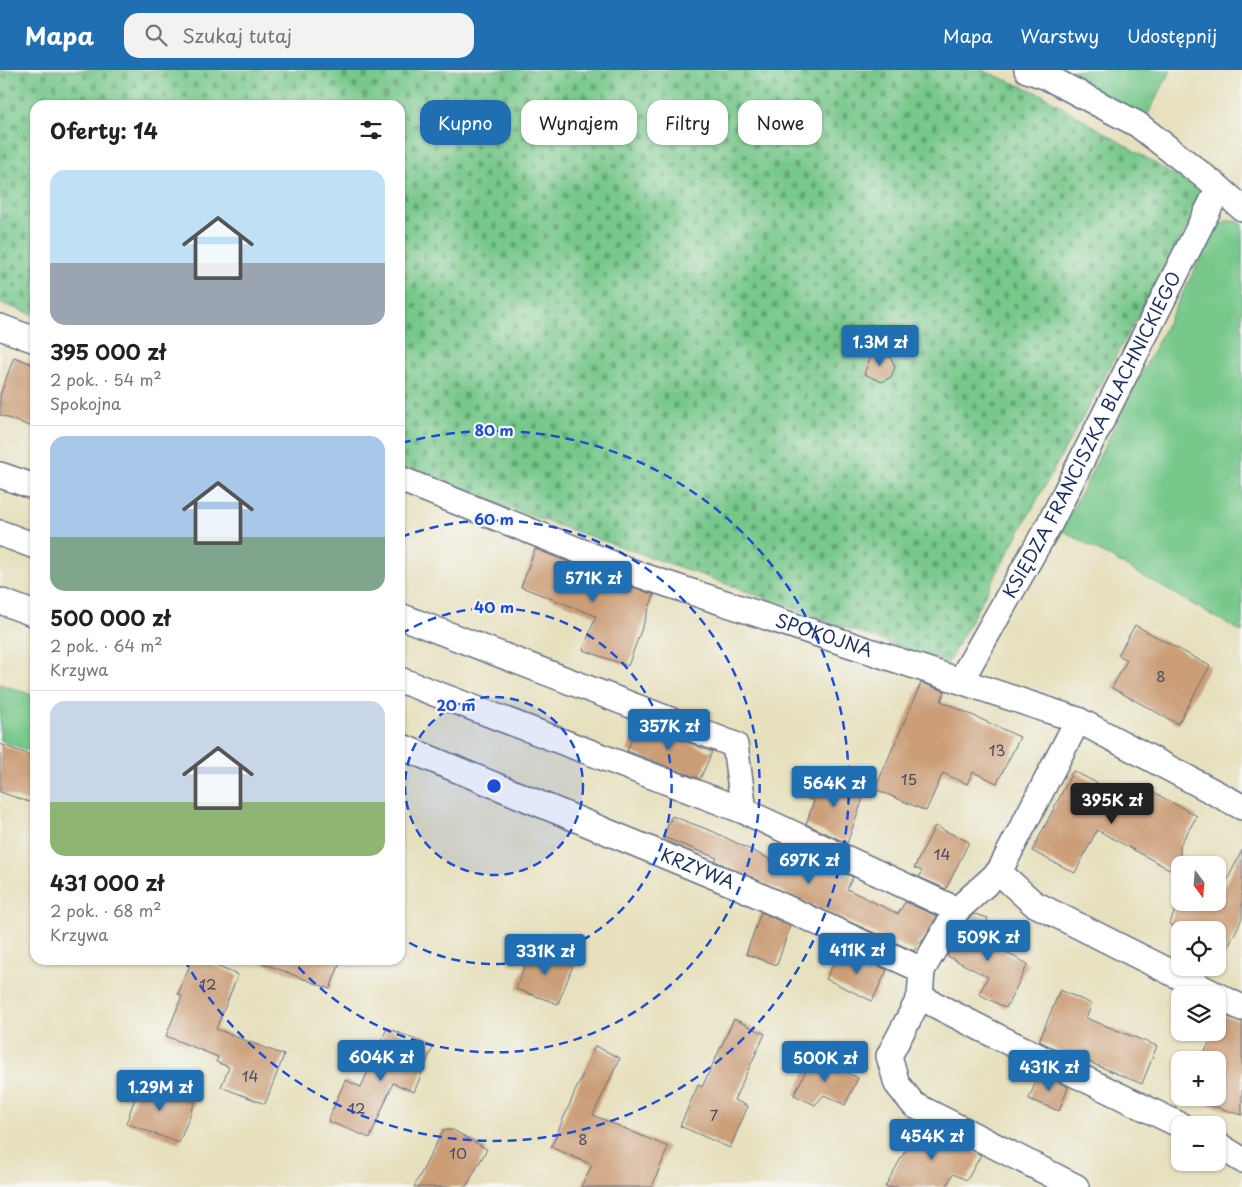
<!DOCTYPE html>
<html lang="pl">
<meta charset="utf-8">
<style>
:root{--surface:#fff;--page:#f2f2f2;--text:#222;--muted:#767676;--line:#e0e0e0;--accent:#1f6fb2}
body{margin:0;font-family:"Playpen Sans",sans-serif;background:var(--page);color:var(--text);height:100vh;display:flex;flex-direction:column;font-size:19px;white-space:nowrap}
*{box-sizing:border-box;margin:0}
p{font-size:16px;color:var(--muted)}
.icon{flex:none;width:28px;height:28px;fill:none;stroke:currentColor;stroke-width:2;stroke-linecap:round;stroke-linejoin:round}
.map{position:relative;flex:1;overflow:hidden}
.panel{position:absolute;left:30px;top:30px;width:375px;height:865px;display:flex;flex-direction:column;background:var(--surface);border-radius:15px;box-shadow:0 1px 4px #0004}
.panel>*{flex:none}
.top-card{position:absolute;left:420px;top:30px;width:475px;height:45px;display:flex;gap:10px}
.needle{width:32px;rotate:164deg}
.buttons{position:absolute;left:1171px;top:786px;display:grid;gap:10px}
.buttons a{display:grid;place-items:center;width:55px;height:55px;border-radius:10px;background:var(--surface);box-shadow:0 1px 4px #0004;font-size:25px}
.price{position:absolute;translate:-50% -42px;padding:0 11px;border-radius:5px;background:var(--accent);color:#fff;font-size:16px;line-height:32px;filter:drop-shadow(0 1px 2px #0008)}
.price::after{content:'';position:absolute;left:50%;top:30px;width:15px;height:11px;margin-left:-8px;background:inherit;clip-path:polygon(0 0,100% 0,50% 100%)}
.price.active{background:#222;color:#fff}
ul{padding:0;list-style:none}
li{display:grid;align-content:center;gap:10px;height:265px;padding:0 20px}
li+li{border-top:1px solid var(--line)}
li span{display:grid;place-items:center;height:155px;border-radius:15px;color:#555}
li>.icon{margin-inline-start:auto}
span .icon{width:90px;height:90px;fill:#fffc;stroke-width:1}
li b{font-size:21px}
h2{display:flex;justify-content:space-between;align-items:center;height:60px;padding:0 20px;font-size:21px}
.chip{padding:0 18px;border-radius:15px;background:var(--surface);box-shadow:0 1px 4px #0004;font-size:18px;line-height:45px}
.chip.active{background:var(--accent);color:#fff}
header{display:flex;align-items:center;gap:30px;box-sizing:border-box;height:70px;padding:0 25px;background:var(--accent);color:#fff}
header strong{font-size:24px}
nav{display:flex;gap:28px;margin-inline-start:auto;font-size:18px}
.search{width:350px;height:45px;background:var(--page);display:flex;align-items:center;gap:12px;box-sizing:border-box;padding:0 18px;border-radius:15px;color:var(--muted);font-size:19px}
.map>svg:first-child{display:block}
</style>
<header>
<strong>Mapa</strong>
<div class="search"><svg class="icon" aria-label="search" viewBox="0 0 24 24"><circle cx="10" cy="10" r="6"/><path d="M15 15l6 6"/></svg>Szukaj tutaj</div>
<nav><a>Mapa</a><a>Warstwy</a><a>Udostępnij</a></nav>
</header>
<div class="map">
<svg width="1242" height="1117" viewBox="0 0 1242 1117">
<defs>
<pattern id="cemetery-stones" width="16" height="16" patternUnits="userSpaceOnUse" patternTransform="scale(1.25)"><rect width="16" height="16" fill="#77c88a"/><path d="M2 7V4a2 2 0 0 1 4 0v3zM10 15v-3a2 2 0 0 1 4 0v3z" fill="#61a374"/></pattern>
</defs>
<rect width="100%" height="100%" fill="#f6f6f2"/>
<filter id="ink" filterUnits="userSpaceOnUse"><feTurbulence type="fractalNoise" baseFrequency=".02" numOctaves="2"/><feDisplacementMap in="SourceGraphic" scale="10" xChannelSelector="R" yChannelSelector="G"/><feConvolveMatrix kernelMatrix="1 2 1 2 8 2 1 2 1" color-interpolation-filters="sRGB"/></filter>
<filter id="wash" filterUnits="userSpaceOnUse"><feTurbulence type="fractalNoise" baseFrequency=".0096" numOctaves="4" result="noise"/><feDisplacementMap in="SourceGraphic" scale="20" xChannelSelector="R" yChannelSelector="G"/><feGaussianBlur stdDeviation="1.12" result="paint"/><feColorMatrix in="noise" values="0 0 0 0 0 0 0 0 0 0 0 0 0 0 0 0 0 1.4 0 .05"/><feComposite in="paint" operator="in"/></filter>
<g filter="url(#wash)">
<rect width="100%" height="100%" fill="#e6e0bd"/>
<path fill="#77c88a" stroke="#497c74" d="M1071 0H1171L1147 46C1130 38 1075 16 1071 0Z
M1226 151H1237L1242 154V562L1062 460 1216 158Z
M0 614 35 626V683L0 670Z"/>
<path fill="url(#cemetery-stones)" stroke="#497c74" d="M0 0H982L1041 24 1205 124 947 594 671 494 426 410 400 400V35H35V245L0 233Z"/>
<g id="blocks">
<path fill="#cb9e78" d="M873 281 891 288 895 297 891 307 882 312 864 304Z
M14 287 35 295V358L0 345V325Z
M535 479 654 525 628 596 583 580 596 546 521 517Z
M1135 555 1210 596 1178 654 1112 618 1127 590 1118 585Z
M921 613 945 621 941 631 1020 667 997 713 973 702 967 714 943 703 926 741 875 719Z
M638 653 712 682 700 709 627 681Z
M0 674 35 687V734L0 722Z
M1073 701 1143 736 1151 721 1197 746 1180 775V805L1097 760 1075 803 1032 781Z
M816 705 865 723 847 773 806 754 814 731 807 728Z
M672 746 712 761 790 799 798 782 853 807 847 819 898 844 905 832 937 846 921 873 919 872 914 881 715 791 717 788 663 767Z
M935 756 969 772 946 819 919 807 922 801 914 798Z
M1242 780V848L1218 899V860H1182L1169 854 1180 830V832H1218V822L1221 823Z
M761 842 790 856 777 895 746 884Z
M974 844 988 848 981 870 1028 894 1006 938 979 924 988 907 947 886 968 849Z
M532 877 574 893 558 934 516 919Z
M841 879 887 900 872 931 826 909Z
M192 890H201L238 905 216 959 284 985 265 1034 221 1017 229 997 216 992 218 987 166 966 182 926 178 924Z
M260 890H341L330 919 260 892Z
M1060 920 1092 934 1086 948 1157 976 1142 1014 1079 988 1078 990 1039 971Z
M1223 945 1242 952V1045L1197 1031 1198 1028H1218V990H1201L1214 962H1218V956Z
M734 949 765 964 734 1030 748 1036 730 1078 680 1056 698 1015 702 1017Z
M387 958 433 977 414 1022 393 1013 370 1068 328 1051 345 1010 361 1017Z
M595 976 620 988 593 1045 668 1077 652 1117H581L592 1095 551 1077Z
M813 986 858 1008 845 1035 824 1025 815 1035 794 1025Z
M1039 1003 1068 1017 1059 1041 1029 1029Z
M141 1012 195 1032 179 1073 126 1053Z
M920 1054 981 1085 967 1110 953 1104 946 1117H885Z
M443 1060H453L487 1079 466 1117H414Z"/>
</g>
</g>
<g filter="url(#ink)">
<use href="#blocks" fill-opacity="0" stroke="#626d7f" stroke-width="1"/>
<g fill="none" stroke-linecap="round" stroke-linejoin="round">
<defs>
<g id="minor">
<path d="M1027 0 1047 7 1137 54 1219 118 1242 138"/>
<path d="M0 257 35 270"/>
<path d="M0 405 35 417"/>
<path id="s1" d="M400 409 640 505 1078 650 1242 737"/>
<path d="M0 463 35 476"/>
<path d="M0 531 35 544"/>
<path d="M400 546 735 675 744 741"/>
<path d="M400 610 744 741 957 840 999 802 1033 833 1216 925"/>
<path id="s2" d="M961 610 1050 453 1219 118"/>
<path id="s3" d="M400 676 738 816 922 900 920 927 998 967 1180 1055"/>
<path d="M999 802 1078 650"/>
<path d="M922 900 957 840"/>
<path d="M1218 926 1242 938"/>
<path d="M920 927 889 986 897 1014 914 1035 1076 1117"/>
<path d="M1218 1075 1242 1090"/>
</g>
</defs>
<use href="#minor" stroke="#626d7f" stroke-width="28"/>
<use href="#minor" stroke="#fff" stroke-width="25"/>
</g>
</g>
<circle cx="494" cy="716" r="89" fill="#1d4ed8" fill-opacity=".12"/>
<g fill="none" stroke="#1d4ed8" stroke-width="2.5" stroke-dasharray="9 6">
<circle cx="494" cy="716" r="89"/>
<path d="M401 564A178 178 0 1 1 401 868"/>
<path d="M401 467A266 266 0 1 1 293 891"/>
<path d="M402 373A355 355 0 1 1 185 891"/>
</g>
<g text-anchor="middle" stroke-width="4.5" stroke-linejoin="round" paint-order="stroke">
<g font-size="15" fill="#474b64">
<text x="1161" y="612">8</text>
<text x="997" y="686">13</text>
<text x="909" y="715">15</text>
<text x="942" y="790">14</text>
<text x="208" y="920">12</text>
<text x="250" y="1012">14</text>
<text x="357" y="1044">12</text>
<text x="714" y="1051">7</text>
<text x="583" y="1075">8</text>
<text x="458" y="1089">10</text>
</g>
<g font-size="18" fill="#1b2f5e" stroke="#f6f6f2">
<text dy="6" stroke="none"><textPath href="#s2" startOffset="278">KSIĘDZA FRANCISZKA BLACHNICKIEGO</textPath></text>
<text dy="6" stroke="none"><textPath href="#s1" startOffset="452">SPOKOJNA</textPath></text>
<text dy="6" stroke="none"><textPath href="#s3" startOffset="322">KRZYWA</textPath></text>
</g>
</g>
<circle cx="494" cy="716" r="8" fill="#1d4ed8" stroke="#f6f6f2" stroke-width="2.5"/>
<g font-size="15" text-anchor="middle" font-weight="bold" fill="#1d4ed8" stroke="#f6f6f2" stroke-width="4.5" stroke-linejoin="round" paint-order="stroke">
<text x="494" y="366">80 m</text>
<text x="494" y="455">60 m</text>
<text x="494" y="543">40 m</text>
<text x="456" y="641">20 m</text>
</g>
</svg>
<div class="buttons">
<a><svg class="needle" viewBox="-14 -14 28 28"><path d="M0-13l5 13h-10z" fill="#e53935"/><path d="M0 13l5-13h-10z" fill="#767676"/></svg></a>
<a><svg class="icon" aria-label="locate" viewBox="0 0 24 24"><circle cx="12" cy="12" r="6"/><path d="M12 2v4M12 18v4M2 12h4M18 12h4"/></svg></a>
<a><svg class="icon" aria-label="layers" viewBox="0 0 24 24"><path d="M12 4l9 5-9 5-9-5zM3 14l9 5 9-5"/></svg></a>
<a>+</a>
<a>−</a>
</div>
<b class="price" style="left:880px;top:297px">1.3M zł</b>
<b class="price" style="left:593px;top:533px">571K zł</b>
<b class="price" style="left:669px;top:681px">357K zł</b>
<b class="price" style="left:834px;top:738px">564K zł</b>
<b class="price active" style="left:1112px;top:755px">395K zł</b>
<b class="price" style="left:809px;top:815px">697K zł</b>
<b class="price" style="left:988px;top:892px">509K zł</b>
<b class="price" style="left:857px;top:905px">411K zł</b>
<b class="price" style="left:545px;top:906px">331K zł</b>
<b class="price" style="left:381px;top:1012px">604K zł</b>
<b class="price" style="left:825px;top:1013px">500K zł</b>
<b class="price" style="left:1049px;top:1022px">431K zł</b>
<b class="price" style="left:160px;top:1042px">1.29M zł</b>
<b class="price" style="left:932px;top:1091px">454K zł</b>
<div class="top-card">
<a class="chip active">Kupno</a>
<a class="chip">Wynajem</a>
<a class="chip">Filtry</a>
<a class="chip">Nowe</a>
</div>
<section class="panel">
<h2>Oferty: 14<svg class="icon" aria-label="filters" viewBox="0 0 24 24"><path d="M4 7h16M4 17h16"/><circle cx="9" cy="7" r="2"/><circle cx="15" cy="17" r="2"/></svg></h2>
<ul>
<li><span style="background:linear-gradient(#bfe0f5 60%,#9aa5b1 0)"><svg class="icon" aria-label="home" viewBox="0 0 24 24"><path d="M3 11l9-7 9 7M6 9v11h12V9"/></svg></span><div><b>395 000 zł</b><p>2 pok. · 54 m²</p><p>Spokojna</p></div></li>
<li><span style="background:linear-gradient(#a9c7e8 65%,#7fa58c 0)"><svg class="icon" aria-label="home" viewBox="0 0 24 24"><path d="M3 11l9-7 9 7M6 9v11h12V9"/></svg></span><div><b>500 000 zł</b><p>2 pok. · 64 m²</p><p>Krzywa</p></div></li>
<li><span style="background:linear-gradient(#c9d6e8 65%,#8fb573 0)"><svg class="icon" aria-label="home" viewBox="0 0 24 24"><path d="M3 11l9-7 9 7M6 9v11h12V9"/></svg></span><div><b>431 000 zł</b><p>2 pok. · 68 m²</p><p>Krzywa</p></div></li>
</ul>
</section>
</div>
